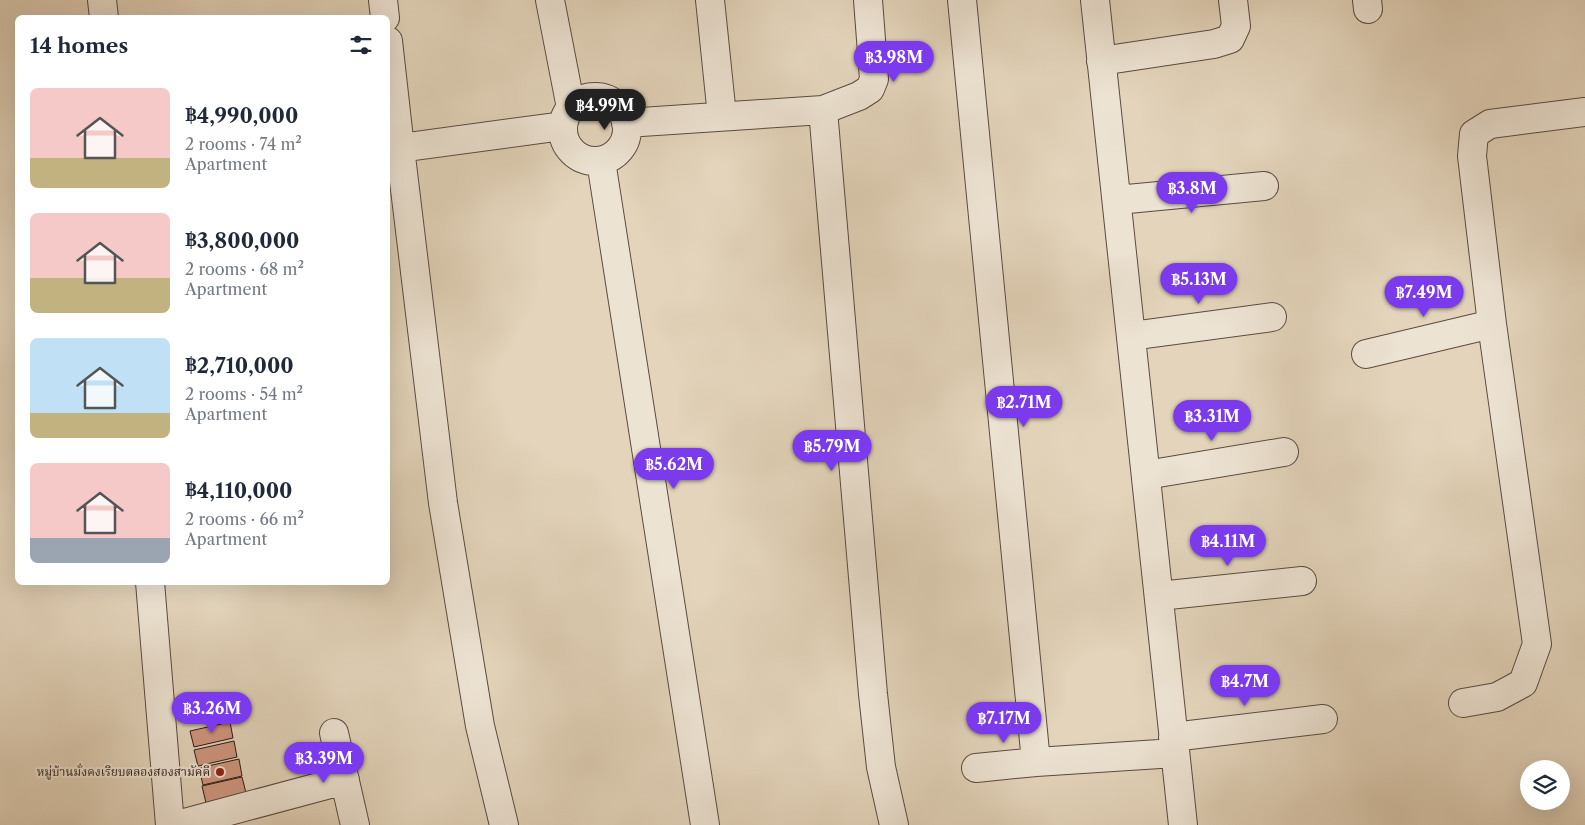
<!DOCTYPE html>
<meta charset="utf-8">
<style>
:root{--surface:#fff;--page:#f2f2f3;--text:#1f2937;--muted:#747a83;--accent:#7c3aed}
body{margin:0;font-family:"Libre Caslon Text","Noto Serif Thai",serif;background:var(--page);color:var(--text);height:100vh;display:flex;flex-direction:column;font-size:19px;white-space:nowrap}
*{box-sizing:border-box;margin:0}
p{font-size:16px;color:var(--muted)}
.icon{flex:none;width:28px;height:28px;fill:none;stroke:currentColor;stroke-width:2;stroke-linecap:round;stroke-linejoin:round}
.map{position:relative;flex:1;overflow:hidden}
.side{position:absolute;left:15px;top:15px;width:375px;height:570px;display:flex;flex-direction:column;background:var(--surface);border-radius:8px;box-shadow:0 5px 20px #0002}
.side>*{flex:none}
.controls{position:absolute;left:1520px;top:760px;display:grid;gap:10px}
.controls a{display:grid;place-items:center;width:50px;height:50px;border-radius:50%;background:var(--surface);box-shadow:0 5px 20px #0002;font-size:25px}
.price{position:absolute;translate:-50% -42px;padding:0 11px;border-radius:18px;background:var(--accent);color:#fff;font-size:16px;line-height:32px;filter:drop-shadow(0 1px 2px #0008)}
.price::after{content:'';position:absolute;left:50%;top:30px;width:15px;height:11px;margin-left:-8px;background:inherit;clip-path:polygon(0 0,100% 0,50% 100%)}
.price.on{background:#222;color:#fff}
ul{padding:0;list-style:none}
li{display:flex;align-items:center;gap:15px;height:125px;padding:0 15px}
li span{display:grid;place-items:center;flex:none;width:140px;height:100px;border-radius:8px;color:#555}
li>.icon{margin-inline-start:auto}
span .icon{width:60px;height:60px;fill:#fffc;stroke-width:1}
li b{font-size:21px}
h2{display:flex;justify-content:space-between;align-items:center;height:60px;padding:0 15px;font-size:21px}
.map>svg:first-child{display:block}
</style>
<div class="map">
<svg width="1585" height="825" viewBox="0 0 1585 825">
<rect width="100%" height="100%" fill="#e3d4bb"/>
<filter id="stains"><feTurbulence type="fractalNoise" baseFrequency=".004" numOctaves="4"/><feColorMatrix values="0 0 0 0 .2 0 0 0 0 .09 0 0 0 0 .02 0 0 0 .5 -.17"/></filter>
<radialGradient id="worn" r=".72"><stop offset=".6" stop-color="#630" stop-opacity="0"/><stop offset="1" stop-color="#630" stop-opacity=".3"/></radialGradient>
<path fill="#ce9780" stroke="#2c1d17" d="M230 722 233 738 194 747 190 731Z
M234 741 237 757 198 766 194 750Z
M239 759 242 776 203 785 199 768Z
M242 777 246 793 206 803 202 786Z"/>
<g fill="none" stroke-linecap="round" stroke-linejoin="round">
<defs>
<path id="minor" d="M102 0 104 18
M383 0 385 18
M550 0 571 108
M710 0 722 116
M962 0 1036 762 1175 753
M1095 0 1183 825
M1367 0 1368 9
M388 41 400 148
M1101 61 1214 44 1230 39 1236 26 1233 0
M563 129a32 32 0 1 1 64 0a32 32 0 1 1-64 0Z
M823 110 873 694 881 767 894 825
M626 123 823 110 859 96 870 89 874 79 868 0
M601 161 705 825
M1117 200 1264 186
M1131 336 1272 317
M1366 354 1492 324
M1146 475 1284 452
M150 582 170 825
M1159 596 1302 581
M1463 703 1497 697 1523 683 1537 644 1492 324 1472 156 1474 134 1490 124 1585 112
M334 733 355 825
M1173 737 1323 719
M976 768 1036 762
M177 825 345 780
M504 825 480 726 443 503 400 148 563 126"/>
</defs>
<use href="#minor" stroke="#5a4b40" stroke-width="30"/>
<use href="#minor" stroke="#ede3d3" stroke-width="28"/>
</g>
<circle fill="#8f2418" stroke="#ede3d3" stroke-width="2" cx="220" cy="772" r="5"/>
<g text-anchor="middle" stroke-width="4" stroke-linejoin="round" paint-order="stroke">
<g font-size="12" fill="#2c1d17" stroke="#ede3d3" text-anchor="end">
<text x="210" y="776">หมู่บ้านมั่งคงเรียบตลองสองสามัคคี</text>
</g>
</g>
<rect width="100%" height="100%" filter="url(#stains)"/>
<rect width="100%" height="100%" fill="url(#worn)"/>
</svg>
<div class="controls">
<a><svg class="icon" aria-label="layers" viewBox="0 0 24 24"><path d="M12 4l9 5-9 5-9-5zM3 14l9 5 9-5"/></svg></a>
</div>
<b class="price" style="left:894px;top:83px">฿3.98M</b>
<b class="price on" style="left:605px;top:131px">฿4.99M</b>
<b class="price" style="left:1192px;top:214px">฿3.8M</b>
<b class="price" style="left:1199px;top:305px">฿5.13M</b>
<b class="price" style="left:1424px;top:318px">฿7.49M</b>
<b class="price" style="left:1024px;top:428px">฿2.71M</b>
<b class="price" style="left:1212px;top:442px">฿3.31M</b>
<b class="price" style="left:832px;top:472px">฿5.79M</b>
<b class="price" style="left:674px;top:490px">฿5.62M</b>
<b class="price" style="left:1228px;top:567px">฿4.11M</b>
<b class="price" style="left:1245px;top:707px">฿4.7M</b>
<b class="price" style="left:212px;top:734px">฿3.26M</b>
<b class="price" style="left:1004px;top:744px">฿7.17M</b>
<b class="price" style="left:324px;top:784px">฿3.39M</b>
<section class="side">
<h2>14 homes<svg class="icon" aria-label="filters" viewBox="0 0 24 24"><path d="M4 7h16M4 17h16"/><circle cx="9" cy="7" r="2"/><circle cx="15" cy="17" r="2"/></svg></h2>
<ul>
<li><span style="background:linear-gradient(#f6c9c9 70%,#c2b280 0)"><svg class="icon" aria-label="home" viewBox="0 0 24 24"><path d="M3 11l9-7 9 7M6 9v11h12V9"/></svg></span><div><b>฿4,990,000</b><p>2 rooms · 74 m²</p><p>Apartment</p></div></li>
<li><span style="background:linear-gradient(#f6c9c9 65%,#c2b280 0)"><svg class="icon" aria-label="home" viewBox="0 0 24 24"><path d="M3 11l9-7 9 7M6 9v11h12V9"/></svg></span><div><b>฿3,800,000</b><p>2 rooms · 68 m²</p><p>Apartment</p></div></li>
<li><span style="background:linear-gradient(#bfe0f5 75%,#c2b280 0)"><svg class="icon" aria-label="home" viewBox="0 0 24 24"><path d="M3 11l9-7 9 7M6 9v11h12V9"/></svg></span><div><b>฿2,710,000</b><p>2 rooms · 54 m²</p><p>Apartment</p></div></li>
<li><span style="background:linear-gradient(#f6c9c9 75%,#9aa5b1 0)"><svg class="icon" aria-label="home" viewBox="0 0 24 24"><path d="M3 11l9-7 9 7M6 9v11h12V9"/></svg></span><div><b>฿4,110,000</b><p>2 rooms · 66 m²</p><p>Apartment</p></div></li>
</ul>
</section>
</div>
